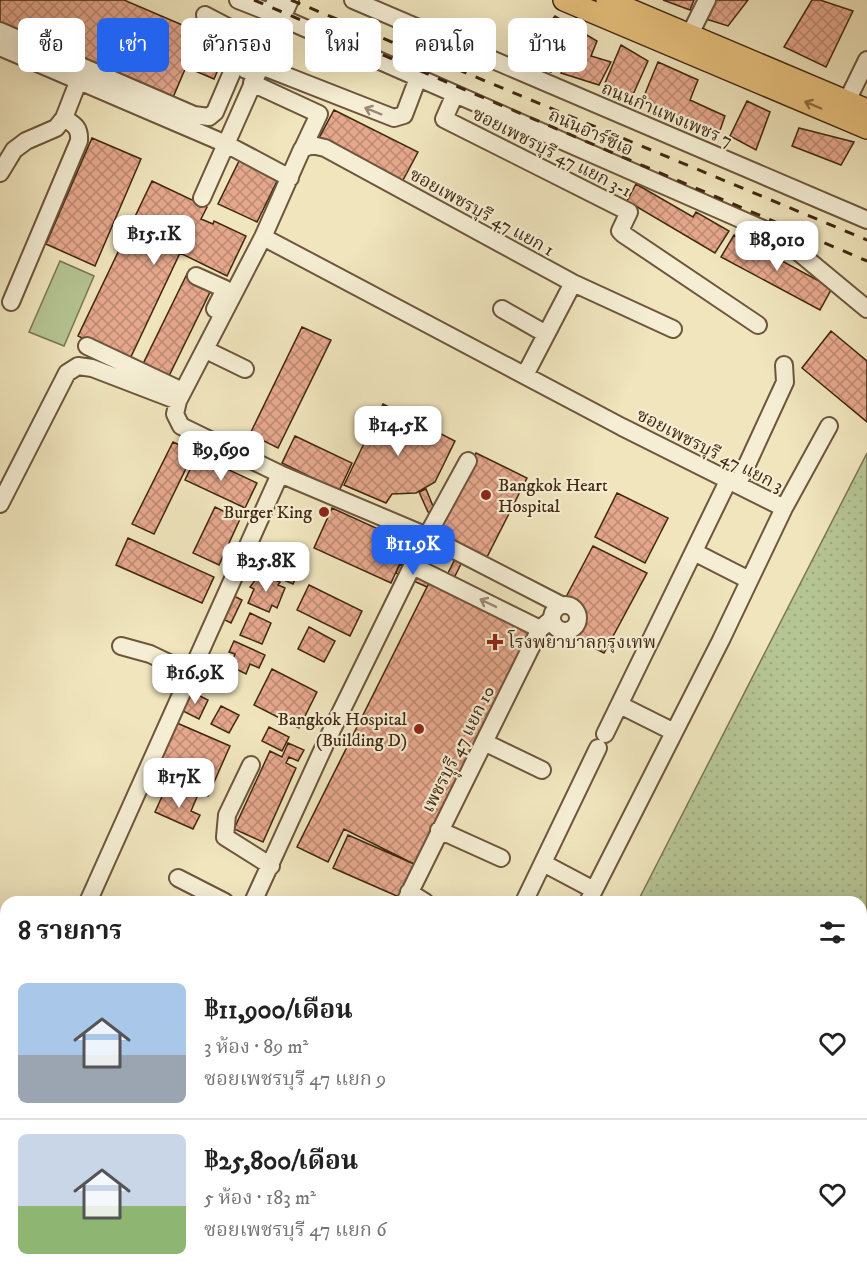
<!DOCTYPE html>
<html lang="th">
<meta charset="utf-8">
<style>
:root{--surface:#fff;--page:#f2f2f2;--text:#222;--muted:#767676;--line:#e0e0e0;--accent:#2563eb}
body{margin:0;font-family:"IM FELL DW Pica","Noto Serif Thai",serif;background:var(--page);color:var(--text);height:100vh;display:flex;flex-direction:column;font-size:22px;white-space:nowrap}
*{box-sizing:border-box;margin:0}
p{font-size:20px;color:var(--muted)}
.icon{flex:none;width:33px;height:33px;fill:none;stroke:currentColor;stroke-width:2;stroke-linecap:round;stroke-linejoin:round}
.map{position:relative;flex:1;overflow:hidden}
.details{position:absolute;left:0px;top:896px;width:867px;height:386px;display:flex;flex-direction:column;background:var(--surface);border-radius:18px 18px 0 0;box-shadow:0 6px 24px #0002}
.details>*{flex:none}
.banner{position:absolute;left:18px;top:18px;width:831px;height:54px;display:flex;gap:12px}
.price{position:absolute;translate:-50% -51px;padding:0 14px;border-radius:12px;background:#fff;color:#222;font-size:20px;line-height:39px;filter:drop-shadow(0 2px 3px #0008)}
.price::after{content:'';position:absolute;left:50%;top:36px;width:18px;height:14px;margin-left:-9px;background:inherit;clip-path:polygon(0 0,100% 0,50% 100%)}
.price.active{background:var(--accent);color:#fff}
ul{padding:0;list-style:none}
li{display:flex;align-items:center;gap:18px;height:150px;padding:0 18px}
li+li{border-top:2px solid var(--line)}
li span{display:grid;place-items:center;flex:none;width:168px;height:120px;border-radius:9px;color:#555}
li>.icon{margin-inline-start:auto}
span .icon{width:72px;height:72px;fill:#fffc;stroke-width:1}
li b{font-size:26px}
h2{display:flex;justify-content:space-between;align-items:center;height:72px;padding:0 18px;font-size:26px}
.chip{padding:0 21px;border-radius:9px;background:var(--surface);box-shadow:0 6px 24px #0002;font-size:21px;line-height:54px}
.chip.active{background:var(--accent);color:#fff}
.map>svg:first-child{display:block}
</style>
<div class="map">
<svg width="867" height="1280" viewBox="0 0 867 1280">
<defs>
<pattern id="grass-dots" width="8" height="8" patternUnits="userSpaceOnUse" patternTransform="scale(1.5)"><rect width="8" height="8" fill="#b6c594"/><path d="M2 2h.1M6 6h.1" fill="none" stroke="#9ea97f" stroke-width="1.8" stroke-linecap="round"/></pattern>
<pattern id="building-cross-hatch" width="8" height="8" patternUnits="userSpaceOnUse" patternTransform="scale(1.5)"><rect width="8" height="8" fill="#e6a88d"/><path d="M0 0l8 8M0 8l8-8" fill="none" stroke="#bc8972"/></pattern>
</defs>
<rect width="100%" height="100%" fill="#f0e5bd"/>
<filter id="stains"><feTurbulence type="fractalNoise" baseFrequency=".00333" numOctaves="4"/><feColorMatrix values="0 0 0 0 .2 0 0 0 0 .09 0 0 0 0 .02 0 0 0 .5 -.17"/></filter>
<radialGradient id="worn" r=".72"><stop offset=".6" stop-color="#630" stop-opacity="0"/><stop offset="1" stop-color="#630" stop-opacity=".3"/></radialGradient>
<path fill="url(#grass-dots)" stroke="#7c7652" stroke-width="1.5" d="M867 453V1196L861 1209V902L638 901Z
M610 1275H831L829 1280H623Z"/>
<path fill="#b6c594" stroke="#7c7652" stroke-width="1.5" d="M60 261 94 276 64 346 29 332Z"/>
<path fill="url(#building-cross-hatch)" stroke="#412710" stroke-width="1.5" d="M0 0H124L229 45 214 79 186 67 171 102 0 28Z
M663 0H694L690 10Z
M716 0H748L728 26 706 19Z
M812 0H820L853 11 826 67 784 47Z
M555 16 597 41 591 56 611 62 599 85 561 73 575 53 540 34Z
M545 42 557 50 551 72 534 67Z
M621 45 648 61 631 99 605 83Z
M658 62 698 80 690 100 725 116 718 136 642 101Z
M747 101 770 112 756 150 730 136Z
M334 110 418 152 402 182 318 140Z
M799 128 854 142 841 165 792 146Z
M92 138 141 159 95 266 46 244Z
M240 159 279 177 257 222 218 204Z
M152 181 207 207 201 219 213 224 214 221 246 236 227 276 180 253 129 361 78 336Z
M636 184 693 217 696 212 729 231 715 253 627 201Z
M734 235 832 288 820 310 721 257Z
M187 274 213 286 167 380 141 368Z
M302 327 331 340 278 448 250 434Z
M831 331 867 361V422L802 368Z
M383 404 455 441 435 482 416 493 392 494 386 503 344 485Z
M295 436 352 463 339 491 282 463Z
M173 442 194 452 154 534 132 524Z
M476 453 527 478 487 557 436 532Z
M197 455 257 483 245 508 185 480Z
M426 489 433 506 446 513 442 520 428 512 419 492Z
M617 493 668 518 645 563 595 537Z
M215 507 240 519 219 565 193 553Z
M332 508 409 543 391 583 314 548Z
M128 538 214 577 202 603 116 565Z
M462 545 469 548 449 588 442 585Z
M593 546 647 573 604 653 566 634 576 631 585 621 586 614 580 602 566 597Z
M279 553 302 563 293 584 270 574Z
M400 564 431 579 427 587 396 573Z
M260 574 280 582 278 585 285 588 277 608 272 605 269 612 248 603 254 589 250 587Z
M431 579 531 629 414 864 344 829 328 862 297 847Z
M309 585 362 611 350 636 297 610Z
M232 595 242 600 231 623 221 618Z
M250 613 271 623 262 644 240 635Z
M309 627 335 641 324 662 298 649Z
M234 641 265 655 259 668 250 664 246 674 230 666 235 654 229 652Z
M272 669 317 692 299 728 254 705Z
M190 691 208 700 199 719 181 710Z
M221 706 239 715 229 733 211 724Z
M177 723 230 746 208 796 154 772Z
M269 727 289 737 282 751 262 741Z
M288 743 304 750 298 761 289 757 286 763 296 768 263 842 234 829 270 751 282 757Z
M183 791 197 797 191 811 200 815 193 829 155 812 164 792 179 799Z
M348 835 414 864 399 897 333 868Z"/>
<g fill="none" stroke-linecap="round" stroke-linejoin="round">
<defs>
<path id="minor" d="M238 0 271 13
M353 0 867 220
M282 18 779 236 867 309
M0 31 194 115 209 117 215 112 242 49 228 27 205 15
M690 34 707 0
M0 47 226 144 290 178
M251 62 394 118 404 115 418 78
M246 70 276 0
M252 83 319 114 303 148
M455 94 444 119 629 212 620 231 623 234 758 325
M847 101 867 60
M0 173 14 150 26 141 56 128 64 118 78 82
M202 198 290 0
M263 237 622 427 784 508 721 640 588 902
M196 276 225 289 215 309
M11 302 79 141C80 128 75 125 64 118
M502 309 546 334
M87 346 176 388
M206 350 245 369
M525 375 573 283
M738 484 785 382 784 365
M0 504 67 373 78 366 92 368 178 401
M784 508 829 426
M694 552 749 580
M413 566 540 629
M552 618a13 13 0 1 1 26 0a13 13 0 1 1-26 0Z
M561 605 427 536 280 474 181 426 175 414 178 401 263 237 302 149 312 145 325 148 573 283 673 329
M121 646 150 654 190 673
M620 705 674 732
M605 734 729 479
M484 742 542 770
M251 765 227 815 225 837 271 866
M439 830 501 858
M543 863 594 890
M178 878 225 902
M409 892 425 902
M88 902 280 474
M253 902 327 740 427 536 468 461
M405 902 540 629 552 619
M524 902 598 748
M0 992 6 995
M0 1098 6 1084
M861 1245H867
M187 1275 196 1280
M443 1275 454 1280
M65 1280 67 1275
M259 1280 261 1275
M337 1280 339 1275
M406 1280 409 1275
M536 1280 539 1275
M842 1280 844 1275"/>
<path id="major" d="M564 0 867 128
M607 0 867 110"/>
</defs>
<use href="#minor" stroke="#6d563b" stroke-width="20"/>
<use href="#major" stroke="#412710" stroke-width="24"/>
<use href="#minor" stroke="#f5eed4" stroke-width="16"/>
<use href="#major" stroke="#e8c27e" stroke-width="21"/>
<path stroke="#412710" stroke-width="3" stroke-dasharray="10 10" stroke-linecap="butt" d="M254 0 867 261
M291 0 867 240"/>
</g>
<defs><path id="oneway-shaft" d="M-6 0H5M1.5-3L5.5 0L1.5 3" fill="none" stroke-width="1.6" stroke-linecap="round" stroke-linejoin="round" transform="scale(1.5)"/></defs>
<use stroke="#8c6d42" href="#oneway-shaft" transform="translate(813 105) rotate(-157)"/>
<g stroke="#9b8a72">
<use href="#oneway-shaft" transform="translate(373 111) rotate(-158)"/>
<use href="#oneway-shaft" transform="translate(488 603) rotate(-154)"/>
</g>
<g fill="#8f2418" stroke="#f5eed4" stroke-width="2">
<circle cx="486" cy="495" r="6"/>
<circle cx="324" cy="512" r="6"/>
<path d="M492 633h6v6h6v6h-6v6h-6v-6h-6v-6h6z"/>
<circle cx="419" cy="729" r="6"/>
</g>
<g text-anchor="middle" stroke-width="4.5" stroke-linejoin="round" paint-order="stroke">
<g font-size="18" fill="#412710" stroke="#f5eed4">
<text transform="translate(667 114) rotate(23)" y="6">ถนนกำแพงเพชร 7</text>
<text transform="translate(591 132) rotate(24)" y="6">ถนนอาร์ซีเอ</text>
<text transform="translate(552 152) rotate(27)" y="6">ซอยเพชรบุรี 47 แยก 3-1</text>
<text transform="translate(482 212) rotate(29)" y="6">ซอยเพชรบุรี 47 แยก 1</text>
<text transform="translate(710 450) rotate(27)" y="6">ซอยเพชรบุรี 47 แยก 3</text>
<text transform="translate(458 749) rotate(-63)" y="6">เพชรบุุรี 47 แยก 10</text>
</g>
<g font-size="18" fill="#412710" stroke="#f5eed4" text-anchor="start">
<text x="498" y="491">Bangkok Heart<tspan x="498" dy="21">Hospital</tspan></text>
<text x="312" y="518" text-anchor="end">Burger King</text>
<text x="508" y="648">โรงพยาบาลกรุงเทพ</text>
<text x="407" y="725" text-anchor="end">Bangkok Hospital<tspan x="407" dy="21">(Building D)</tspan></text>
</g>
</g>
<rect width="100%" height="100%" filter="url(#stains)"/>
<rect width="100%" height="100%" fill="url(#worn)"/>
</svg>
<b class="price" style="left:154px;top:266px">฿15.1K</b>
<b class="price" style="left:777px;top:272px">฿8,010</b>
<b class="price" style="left:398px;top:457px">฿14.5K</b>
<b class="price" style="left:221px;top:482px">฿9,690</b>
<b class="price active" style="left:413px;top:576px">฿11.9K</b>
<b class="price" style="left:266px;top:593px">฿25.8K</b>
<b class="price" style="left:195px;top:705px">฿16.9K</b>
<b class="price" style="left:179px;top:809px">฿17K</b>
<div class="banner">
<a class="chip">ซื้อ</a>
<a class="chip active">เช่า</a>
<a class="chip">ตัวกรอง</a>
<a class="chip">ใหม่</a>
<a class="chip">คอนโด</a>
<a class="chip">บ้าน</a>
</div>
<section class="details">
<h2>8 รายการ<svg class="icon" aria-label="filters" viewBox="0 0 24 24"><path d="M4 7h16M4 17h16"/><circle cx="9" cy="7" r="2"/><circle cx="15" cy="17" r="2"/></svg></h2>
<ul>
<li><span style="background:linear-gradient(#a9c7e8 60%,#9aa5b1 0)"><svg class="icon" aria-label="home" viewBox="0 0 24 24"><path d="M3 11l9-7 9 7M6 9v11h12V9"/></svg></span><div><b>฿11,900/เดือน</b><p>3 ห้อง · 89 m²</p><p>ซอยเพชรบุรี 47 แยก 9</p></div><svg class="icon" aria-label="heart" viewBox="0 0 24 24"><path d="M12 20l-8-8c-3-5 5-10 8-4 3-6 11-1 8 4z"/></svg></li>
<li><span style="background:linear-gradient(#c9d6e8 60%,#8fb573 0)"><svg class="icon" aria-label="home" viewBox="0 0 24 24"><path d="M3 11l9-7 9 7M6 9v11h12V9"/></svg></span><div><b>฿25,800/เดือน</b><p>5 ห้อง · 183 m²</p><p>ซอยเพชรบุรี 47 แยก 6</p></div><svg class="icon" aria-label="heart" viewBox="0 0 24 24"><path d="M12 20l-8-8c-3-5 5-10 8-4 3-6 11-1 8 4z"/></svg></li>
</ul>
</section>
</div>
